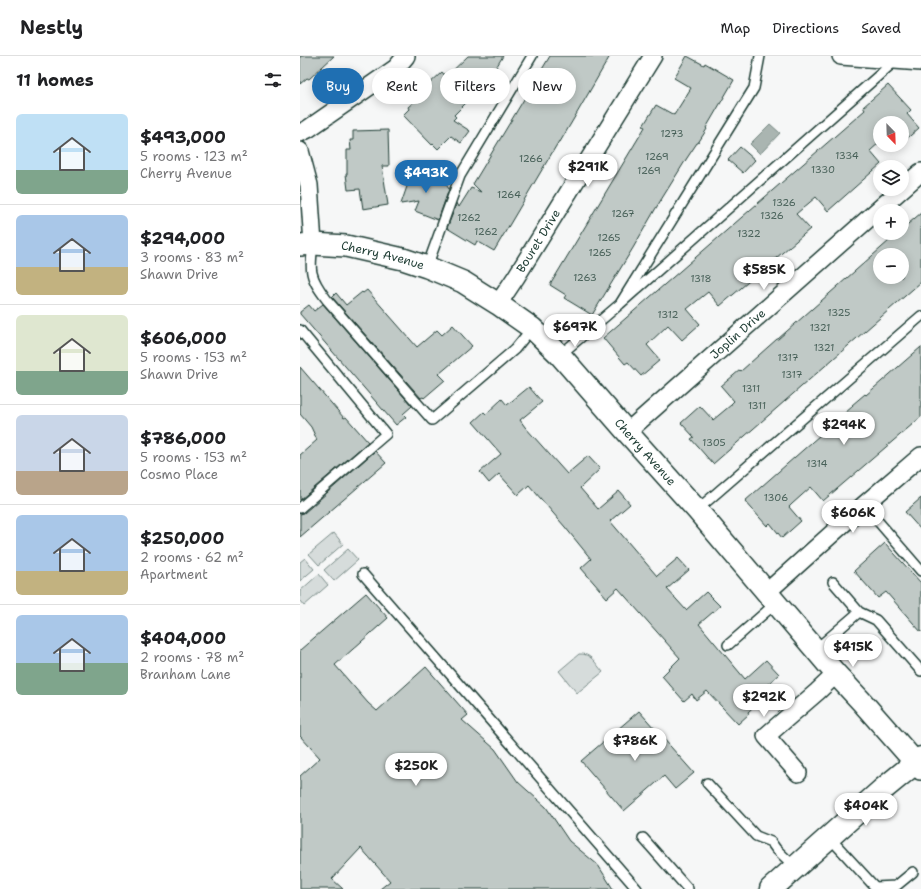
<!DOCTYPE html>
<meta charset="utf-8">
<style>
:root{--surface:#fff;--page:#f2f2f2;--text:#202124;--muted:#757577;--line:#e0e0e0;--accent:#1f6fb2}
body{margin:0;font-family:"Shantell Sans",sans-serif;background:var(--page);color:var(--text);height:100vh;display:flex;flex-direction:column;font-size:15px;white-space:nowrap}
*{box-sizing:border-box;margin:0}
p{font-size:13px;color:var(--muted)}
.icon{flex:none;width:22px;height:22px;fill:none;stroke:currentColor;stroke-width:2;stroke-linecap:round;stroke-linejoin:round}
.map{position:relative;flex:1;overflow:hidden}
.drawer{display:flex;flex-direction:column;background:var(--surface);width:300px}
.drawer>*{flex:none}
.guide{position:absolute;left:12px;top:12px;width:380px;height:36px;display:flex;gap:8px}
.needle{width:26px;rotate:157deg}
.fabs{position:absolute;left:573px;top:60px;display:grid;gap:8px}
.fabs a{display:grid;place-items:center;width:36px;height:36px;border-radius:50%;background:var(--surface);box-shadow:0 2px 10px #0003;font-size:20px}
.price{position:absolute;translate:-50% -34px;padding:0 9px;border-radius:14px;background:#fff;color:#222;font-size:13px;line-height:26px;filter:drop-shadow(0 1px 2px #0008)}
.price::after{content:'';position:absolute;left:50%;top:24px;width:12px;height:9px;margin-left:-6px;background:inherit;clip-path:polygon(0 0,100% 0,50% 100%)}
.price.selected{background:var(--accent);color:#fff}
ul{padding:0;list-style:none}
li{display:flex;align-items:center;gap:12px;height:100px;padding:0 16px}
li+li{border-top:1px solid var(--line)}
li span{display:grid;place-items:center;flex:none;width:112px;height:80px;border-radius:6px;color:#555}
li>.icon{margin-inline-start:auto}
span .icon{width:48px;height:48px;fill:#fffc;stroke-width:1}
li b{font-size:17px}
h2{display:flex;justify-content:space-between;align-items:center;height:48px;padding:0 16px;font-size:17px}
.pill{padding:0 14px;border-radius:18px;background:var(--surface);box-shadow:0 2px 10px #0003;font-size:14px;line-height:36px}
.pill.selected{background:var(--accent);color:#fff}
header{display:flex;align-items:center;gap:24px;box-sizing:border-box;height:56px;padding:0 20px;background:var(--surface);border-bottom:1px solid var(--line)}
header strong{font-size:19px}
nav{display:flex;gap:22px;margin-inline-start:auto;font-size:14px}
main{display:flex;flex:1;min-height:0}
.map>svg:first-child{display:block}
</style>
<header>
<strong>Nestly</strong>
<nav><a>Map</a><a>Directions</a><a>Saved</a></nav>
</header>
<main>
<section class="drawer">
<h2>11 homes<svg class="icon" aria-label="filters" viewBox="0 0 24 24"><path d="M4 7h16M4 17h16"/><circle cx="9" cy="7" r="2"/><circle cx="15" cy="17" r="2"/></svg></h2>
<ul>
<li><span style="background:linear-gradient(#bfe0f5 70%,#7fa58c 0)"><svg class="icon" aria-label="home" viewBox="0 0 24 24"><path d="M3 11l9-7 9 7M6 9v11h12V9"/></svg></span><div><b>$493,000</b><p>5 rooms · 123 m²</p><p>Cherry Avenue</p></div></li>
<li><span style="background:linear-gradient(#a9c7e8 65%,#c2b280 0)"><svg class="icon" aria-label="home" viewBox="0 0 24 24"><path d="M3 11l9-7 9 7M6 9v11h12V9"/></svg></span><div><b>$294,000</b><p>3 rooms · 83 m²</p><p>Shawn Drive</p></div></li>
<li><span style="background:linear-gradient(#dfe7d0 70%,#7fa58c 0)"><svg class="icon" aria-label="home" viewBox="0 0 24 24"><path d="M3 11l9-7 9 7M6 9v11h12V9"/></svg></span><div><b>$606,000</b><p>5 rooms · 153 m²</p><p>Shawn Drive</p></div></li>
<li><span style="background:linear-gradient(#c9d6e8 70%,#b9a48a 0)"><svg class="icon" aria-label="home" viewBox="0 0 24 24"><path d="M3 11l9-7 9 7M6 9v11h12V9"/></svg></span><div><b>$786,000</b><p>5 rooms · 153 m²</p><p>Cosmo Place</p></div></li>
<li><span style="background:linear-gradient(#a9c7e8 70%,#c2b280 0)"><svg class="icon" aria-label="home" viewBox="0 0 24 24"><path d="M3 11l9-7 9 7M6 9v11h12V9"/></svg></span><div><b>$250,000</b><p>2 rooms · 62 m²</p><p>Apartment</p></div></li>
<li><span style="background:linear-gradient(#a9c7e8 60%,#7fa58c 0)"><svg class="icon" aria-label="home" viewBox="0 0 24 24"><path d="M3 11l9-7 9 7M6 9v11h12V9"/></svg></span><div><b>$404,000</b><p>2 rooms · 78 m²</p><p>Branham Lane</p></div></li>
</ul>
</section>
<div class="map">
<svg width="621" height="833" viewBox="0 0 621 833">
<rect width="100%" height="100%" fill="#f6f7f7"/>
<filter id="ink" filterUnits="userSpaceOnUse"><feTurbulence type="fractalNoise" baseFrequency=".025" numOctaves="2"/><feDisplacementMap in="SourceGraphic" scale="8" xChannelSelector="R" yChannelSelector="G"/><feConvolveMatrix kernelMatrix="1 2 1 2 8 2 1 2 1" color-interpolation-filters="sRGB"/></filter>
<g filter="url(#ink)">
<path fill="#d6dcdb" stroke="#7a8c88" d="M34 477 43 488 19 509 9 498Z
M48 493 58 504 34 525 24 514Z
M5 502 14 513 0 525V506Z
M19 518 28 529 4 550 0 545V535Z
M279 598C291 597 295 607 303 616L277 637 259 615Z"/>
<path fill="#aab5b1" stroke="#72857f" d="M470 68 480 77 460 98 450 88Z"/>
<path fill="#c0c9c6" stroke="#1f3d34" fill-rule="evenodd" d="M0 0H34L9 23 7 22 0 28Z
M168 0H203L188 25 154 59 156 61 153 64 170 75 161 87 151 80 138 93 133 88 132 89 103 59 109 53 108 51 116 44 114 41 126 29 127 30 142 16 146 21Z
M250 0H310L273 64 260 86 259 85 194 195 177 185 175 189 147 172 157 147 159 151 171 132 181 136 173 128Z
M387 0 404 9 405 7 434 24 406 72 407 73 398 87H397L387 102 356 152 333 192 292 259 264 242 266 239 250 229 345 71 343 70 356 49 374 59 391 32 374 22Z
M588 29 611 54 607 58 619 72 602 87V67H580V86L570 95 581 108 528 155 516 141 496 158 510 173 420 250 408 236 387 253 400 268 382 284 368 269 347 289 360 304 341 320 328 306 325 308 303 282 565 54 563 51Z
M88 74 89 110H82L88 149 63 153 60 133 48 134 46 118H47V94H51L50 84H53V75Z
M440 91 455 104 443 117 428 104Z
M113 113 143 124 149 133 138 164 115 155 119 145 101 148Z
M621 157V226L413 408 391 383 394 381 381 367 400 350 413 364 431 349V348L434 345 421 330 440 314 441 315 477 283H478L598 177H602V173ZM580 199H602V221H580Z
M67 234 117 291 137 274 142 279 153 269 172 290 139 318 145 324 124 342 123 341 121 342 32 241 36 237 46 249 62 236 63 237Z
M23 248 112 350 103 358 106 361 96 369 0 258V256L9 249 14 255Z
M621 291V361L523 445 511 431 492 448 489 451 501 465 482 482 470 467 467 470 445 445 553 350 552 349 565 338 566 339Z
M0 311 44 362 46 361 68 386 0 444V399L17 384 11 371 0 358Z
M229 331 242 346 220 364 225 371 267 418 288 400 300 413 280 432 298 453 319 435 330 448 310 465 357 520 378 502 389 514 367 533 386 554 406 536 420 550 399 568 445 623 466 604 479 618 458 637 463 642 448 656 449 658 438 668 407 635 396 644 392 638 384 645 362 620 380 602 318 532 307 542 281 512 291 503 265 471 229 429 218 439 199 418 189 427 180 416 201 398 173 366 184 356 186 358 202 343 207 349Z
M75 395 86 407 0 481V458L4 457Z
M621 442V474L605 456Z
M585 487 621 527V576L586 536 578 542 554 515Z
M66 537 88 562 35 609 68 647 77 655 126 611 168 659 162 664 195 693 218 726 246 751 269 785 298 809 313 833H80L90 825 61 792 32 823 43 833H0V720L20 702 0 680V594Z
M339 655 394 717 375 733 364 720 324 755 281 705Z"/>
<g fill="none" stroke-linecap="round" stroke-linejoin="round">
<defs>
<path id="service" d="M13 188C12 197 10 209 12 217 14 227 21 236 27 244L132 364 215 293 232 272
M127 211 160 120 232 0
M320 248 595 5
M0 274 86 378 0 452
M260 299 320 248 454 32 460 0
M564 449 621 515
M397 454 621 260
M63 518 337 833
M533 526 559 556 576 564 621 615
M428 589 476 547
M515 594 559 556
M407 727 456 780 471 786 476 793 495 811
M529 781 575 831 596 830 613 816
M343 782 388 833"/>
<g id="minor">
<path d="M541 0 621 6"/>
<path d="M0 77 8 73 96 12 106 0"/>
<path d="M0 95 9 129 13 188"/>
<path id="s1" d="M198 248 216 221 353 0"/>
<path id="s2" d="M327 376 621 116"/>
<path d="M467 536 564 449 621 400"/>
<path d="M498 717 466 680 517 636 536 618"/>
</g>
<g id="tertiary">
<path id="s3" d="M0 189 13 188 46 190 103 203 127 211 163 226 198 248 232 272 260 299 327 376 397 454 536 618 562 646 621 713"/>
</g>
<path id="secondary" d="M471 833 582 734 621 702"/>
</defs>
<use href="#service" stroke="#1f3d34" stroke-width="12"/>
<use href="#minor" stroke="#1f3d34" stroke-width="20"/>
<use href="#tertiary" stroke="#1f3d34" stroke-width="24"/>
<use href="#secondary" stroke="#1f3d34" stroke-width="25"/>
<use href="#service" stroke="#fff" stroke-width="9"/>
<use href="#minor" stroke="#fff" stroke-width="17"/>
<use href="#tertiary" stroke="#fff" stroke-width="21"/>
<use href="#secondary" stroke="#fff" stroke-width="22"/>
</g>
</g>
<g text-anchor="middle" stroke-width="4" stroke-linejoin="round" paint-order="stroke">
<g font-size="10" fill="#476058">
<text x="372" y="81">1273</text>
<text x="547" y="103">1334</text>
<text x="357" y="104">1269</text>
<text x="231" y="106">1266</text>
<text x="523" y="117">1330</text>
<text x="349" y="118">1269</text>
<text x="209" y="142">1264</text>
<text x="484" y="150">1326</text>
<text x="323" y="161">1267</text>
<text x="472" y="163">1326</text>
<text x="169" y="165">1262</text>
<text x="186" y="179">1262</text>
<text x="449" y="181">1322</text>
<text x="309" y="185">1265</text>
<text x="300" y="200">1265</text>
<text x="285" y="225">1263</text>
<text x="401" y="226">1318</text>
<text x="539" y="260">1325</text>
<text x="368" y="262">1312</text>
<text x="520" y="275">1321</text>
<text x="524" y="295">1321</text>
<text x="488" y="305">1317</text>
<text x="492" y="322">1317</text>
<text x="451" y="336">1311</text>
<text x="457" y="353">1311</text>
<text x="414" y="390">1305</text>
<text x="517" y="411">1314</text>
<text x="476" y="445">1306</text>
</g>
<g font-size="12" fill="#1f3d34" stroke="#fff">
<text dy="4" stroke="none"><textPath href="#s1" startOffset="75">Bouret Drive</textPath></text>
<text dy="4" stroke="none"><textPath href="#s3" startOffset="84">Cherry Avenue</textPath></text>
<text dy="4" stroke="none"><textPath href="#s2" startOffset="148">Joplin Drive</textPath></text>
<text dy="4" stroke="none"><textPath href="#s3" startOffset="420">Cherry Avenue</textPath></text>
</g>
</g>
</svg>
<div class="fabs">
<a><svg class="needle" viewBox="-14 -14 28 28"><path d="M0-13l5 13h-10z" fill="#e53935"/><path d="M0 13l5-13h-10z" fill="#757577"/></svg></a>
<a><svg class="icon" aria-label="layers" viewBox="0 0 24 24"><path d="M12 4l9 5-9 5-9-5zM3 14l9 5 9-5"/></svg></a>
<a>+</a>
<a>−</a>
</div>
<b class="price" style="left:288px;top:132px">$291K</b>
<b class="price selected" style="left:126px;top:138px">$493K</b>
<b class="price" style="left:464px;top:235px">$585K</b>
<b class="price" style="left:275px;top:292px">$697K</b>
<b class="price" style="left:544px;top:390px">$294K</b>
<b class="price" style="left:553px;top:478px">$606K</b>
<b class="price" style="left:553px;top:612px">$415K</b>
<b class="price" style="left:464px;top:662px">$292K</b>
<b class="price" style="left:335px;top:706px">$786K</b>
<b class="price" style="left:116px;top:731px">$250K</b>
<b class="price" style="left:566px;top:771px">$404K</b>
<div class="guide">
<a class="pill selected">Buy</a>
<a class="pill">Rent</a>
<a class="pill">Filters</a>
<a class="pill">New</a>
</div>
</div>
</main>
